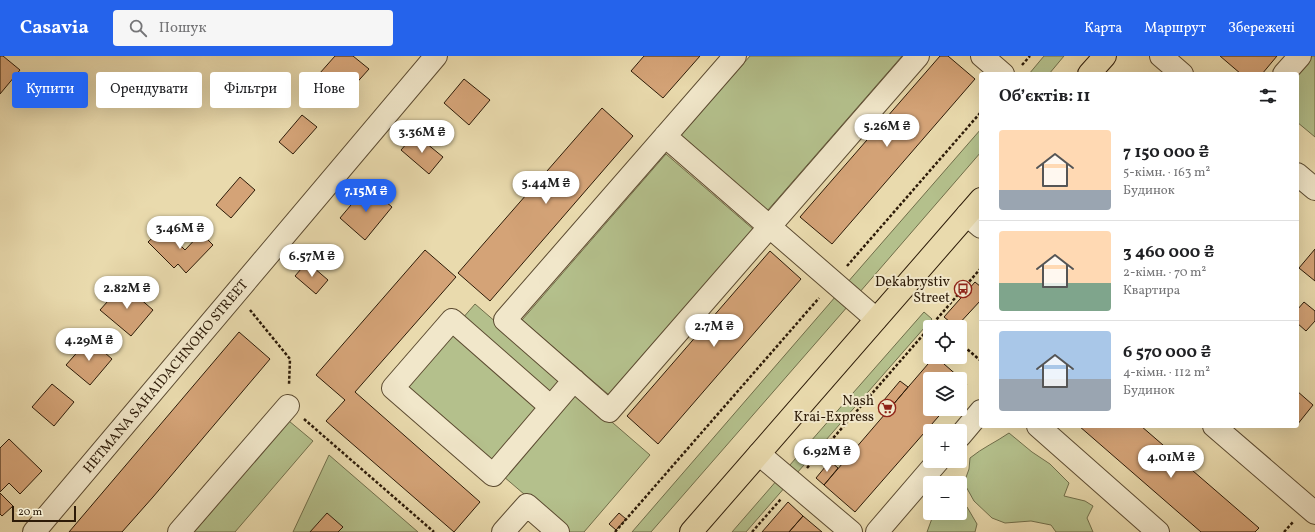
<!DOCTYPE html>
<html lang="uk">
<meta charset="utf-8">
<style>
:root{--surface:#fff;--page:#f6f6f6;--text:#202124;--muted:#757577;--line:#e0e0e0;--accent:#2563eb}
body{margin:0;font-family:Vollkorn,serif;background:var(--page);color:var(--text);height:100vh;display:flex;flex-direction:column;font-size:15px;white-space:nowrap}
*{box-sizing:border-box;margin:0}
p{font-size:13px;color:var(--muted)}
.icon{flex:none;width:22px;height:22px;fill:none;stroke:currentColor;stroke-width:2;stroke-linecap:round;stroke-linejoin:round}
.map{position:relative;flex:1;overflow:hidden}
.details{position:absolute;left:979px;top:16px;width:320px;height:356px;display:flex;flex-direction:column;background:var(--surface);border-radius:4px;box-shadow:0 4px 16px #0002}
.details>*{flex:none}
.hud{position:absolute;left:12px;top:16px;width:380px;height:36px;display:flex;gap:8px}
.controls{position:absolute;left:923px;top:264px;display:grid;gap:8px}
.controls a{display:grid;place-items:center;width:44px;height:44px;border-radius:4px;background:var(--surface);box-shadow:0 4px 16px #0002;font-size:20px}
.scale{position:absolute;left:12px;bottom:10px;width:64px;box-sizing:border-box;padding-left:4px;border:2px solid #2d1b08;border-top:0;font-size:11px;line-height:14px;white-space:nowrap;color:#2d1b08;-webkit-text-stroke:3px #f1e7ca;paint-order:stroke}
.price{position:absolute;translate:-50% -34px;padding:0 9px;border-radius:14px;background:#fff;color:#222;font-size:13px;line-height:26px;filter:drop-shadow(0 1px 2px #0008)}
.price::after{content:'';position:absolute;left:50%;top:24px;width:12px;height:9px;margin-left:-6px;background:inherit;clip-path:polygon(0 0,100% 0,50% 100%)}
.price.current{background:var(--accent);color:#fff}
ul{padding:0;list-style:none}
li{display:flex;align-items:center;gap:12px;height:100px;padding:0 20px}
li+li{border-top:1px solid var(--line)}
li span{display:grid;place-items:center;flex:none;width:112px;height:80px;border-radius:4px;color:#555}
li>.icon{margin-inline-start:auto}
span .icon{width:48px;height:48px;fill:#fffc;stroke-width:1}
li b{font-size:17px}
h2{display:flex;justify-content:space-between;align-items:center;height:48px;padding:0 20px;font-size:17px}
.chip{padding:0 14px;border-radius:4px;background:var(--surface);box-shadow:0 4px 16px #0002;font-size:14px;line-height:36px}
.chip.current{background:var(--accent);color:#fff}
header{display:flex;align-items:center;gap:24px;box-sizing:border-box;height:56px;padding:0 20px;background:var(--accent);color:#fff}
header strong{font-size:19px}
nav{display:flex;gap:22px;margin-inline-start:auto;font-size:14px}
.search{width:280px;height:36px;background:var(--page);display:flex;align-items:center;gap:10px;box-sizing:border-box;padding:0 14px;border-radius:4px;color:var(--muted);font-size:15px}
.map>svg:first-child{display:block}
</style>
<header>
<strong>Casavia</strong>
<div class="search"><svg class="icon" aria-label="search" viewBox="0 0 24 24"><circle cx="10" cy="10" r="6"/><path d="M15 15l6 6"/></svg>Пошук</div>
<nav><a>Карта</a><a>Маршрут</a><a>Збережені</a></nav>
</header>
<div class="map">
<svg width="1315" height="476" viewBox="0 0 1315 476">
<rect width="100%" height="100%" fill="#e9daad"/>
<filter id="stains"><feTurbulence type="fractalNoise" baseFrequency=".005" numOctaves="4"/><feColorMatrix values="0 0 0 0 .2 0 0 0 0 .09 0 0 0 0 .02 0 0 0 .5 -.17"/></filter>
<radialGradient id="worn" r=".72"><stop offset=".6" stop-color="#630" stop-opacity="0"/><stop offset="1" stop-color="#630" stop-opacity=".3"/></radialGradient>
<path fill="#b4c08c" stroke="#706e4a" d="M750 0H902L767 155 681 79Z
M1044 0H1064L1049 18H1029Z
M1309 0H1315V81L1297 66V18Z
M981 73V96L859 237 847 227Z
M666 98 753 173 609 339 522 264Z
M836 240 848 250 651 476H632Z
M475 248 564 325 551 340 462 263Z
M924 256 932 263 797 417 789 410Z
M453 277 539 352 492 407 405 331Z
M576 335 650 399 584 476H568L503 420Z
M289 365 313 385 235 476H194Z
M1009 377 1032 396 1050 408 1069 427 1064 440 1085 445 1093 450 1087 462 1093 476H1056L1051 469 1031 465 1005 467 992 462 974 445 964 427 969 413 970 402C982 392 996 386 1009 377Z
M329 399 418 476H293Z
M778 423 786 430 746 476H732Z
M960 449 967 451 977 468 975 476H927L934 457H960Z"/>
<path fill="#d4a377" stroke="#2d1b08" d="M0 0H3L20 14 0 38Z
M335 0H353L369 13 343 42 335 35 330 41 312 26Z
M644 0H700L663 42 631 15Z
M940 0H948L975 23 832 188 800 161Z
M1220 0H1277L1262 18H1241Z
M464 23 490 44 469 69 444 47Z
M602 52 633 80 490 245 458 217Z
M302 59 317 71 293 98 279 86Z
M415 78 443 101 429 118 401 94Z
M240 121 255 134 231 162 216 149Z
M367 130 392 151 365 184 340 162Z
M163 172 185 194 201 177 213 189 186 217 178 208 174 212 148 186Z
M1315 193V225L1299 212Z
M425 194 456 221 355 336 480 446 454 476 326 365 345 344 316 319Z
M770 195 801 223 658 388 627 360Z
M307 206 328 224 316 238 295 220Z
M975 226 981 231V244L956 271 944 261Z
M123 228 153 254 131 280 100 254Z
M1304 246 1315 255V265L1306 275 1297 267V254Z
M239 276 270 303 153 441 122 476H69Z
M89 283 112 303 90 329 66 309Z
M934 301H936L967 328 960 336V323H930V353H945L855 456 824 429Z
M900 325 908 331 886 357 882 353 887 347 884 344Z
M52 328 74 346 54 370 32 351Z
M1297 335 1313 349 1297 369Z
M1079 370H1141L1259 472 1255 476H1201Z
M9 383 42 415 20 438 9 427 0 436V392Z
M830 405 838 412 824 429 816 422Z
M0 437 13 450 2 460 0 458Z
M788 446 803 460 789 476H762Z
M327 457 343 471 338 476H310Z
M619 457 626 463 616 474 609 468Z
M803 460 822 476H789Z"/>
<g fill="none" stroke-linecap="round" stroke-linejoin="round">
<defs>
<path id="minor" d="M735 0 505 264 609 355 918 0
M982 0 1003 18
M1161 0 1182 18
M1284 18 1300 0
M665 80 876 263
M1297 118 1315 133
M967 159 981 171
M551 351 452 264 393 332 493 419 574 324
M1038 370 1158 476
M1214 370 1315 457
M960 380 981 355
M759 398 851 476
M34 476 436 0
M179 476 288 350
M503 476 527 449 558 476
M877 476 938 405"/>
<path id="major" d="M1089 18 1105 0
M691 476 981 143"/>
</defs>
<use href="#minor" stroke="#5c4b31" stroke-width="24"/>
<use href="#major" stroke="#2d1b08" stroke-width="24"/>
<path stroke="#2d1b08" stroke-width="2.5" stroke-dasharray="3 2" stroke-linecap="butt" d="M1022 9 1030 0
M847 210 981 56
M250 254 290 303 289 329
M935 266 941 271
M930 271 981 212
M960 287 981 305
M304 363 434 476
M807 412 930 271
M615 476 819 242
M752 476 781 443
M1284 476 1293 466"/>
<use href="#minor" stroke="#f1e7ca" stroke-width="22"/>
<use href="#major" stroke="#e9daad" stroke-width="22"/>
</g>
<defs>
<symbol id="bus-ring" viewBox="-11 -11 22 22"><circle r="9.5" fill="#f1e7ca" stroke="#8f2418" stroke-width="1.5"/><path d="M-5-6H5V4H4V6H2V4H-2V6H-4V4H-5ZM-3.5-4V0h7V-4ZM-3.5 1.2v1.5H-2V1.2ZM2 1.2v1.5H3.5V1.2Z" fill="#8f2418"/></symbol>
<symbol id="supermarket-ring" viewBox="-11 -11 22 22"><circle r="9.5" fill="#f1e7ca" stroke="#8f2418" stroke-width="1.5"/><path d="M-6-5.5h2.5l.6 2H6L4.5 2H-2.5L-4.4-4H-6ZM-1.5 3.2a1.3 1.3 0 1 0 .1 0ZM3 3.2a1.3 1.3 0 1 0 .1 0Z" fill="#8f2418"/></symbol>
</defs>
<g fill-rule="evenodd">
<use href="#bus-ring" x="953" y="223" width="20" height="20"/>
<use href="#supermarket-ring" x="877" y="342" width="20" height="20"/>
</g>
<g text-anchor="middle" stroke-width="4" stroke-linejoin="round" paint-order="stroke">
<g font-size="14" fill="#2d1b08" stroke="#f1e7ca" text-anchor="end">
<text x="950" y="230">Dekabrystiv<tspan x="950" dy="16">Street</tspan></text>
<text x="874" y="349">Nash<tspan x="874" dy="16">Krai-Express</tspan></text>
</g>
<g font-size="14" fill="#2d1b08" stroke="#f1e7ca">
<text transform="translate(165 320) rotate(-50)" y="5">HETMANA SAHAIDACHNOHO STREET</text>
</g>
</g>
<rect width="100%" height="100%" filter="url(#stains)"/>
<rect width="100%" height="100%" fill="url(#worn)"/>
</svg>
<div class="controls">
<a><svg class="icon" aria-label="locate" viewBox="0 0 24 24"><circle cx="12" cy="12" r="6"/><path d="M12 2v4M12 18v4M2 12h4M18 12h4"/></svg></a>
<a><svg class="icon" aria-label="layers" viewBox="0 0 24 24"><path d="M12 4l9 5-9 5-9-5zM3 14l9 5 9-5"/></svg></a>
<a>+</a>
<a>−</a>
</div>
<div class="scale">20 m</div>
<b class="price" style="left:887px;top:92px">5.26M ₴</b>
<b class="price" style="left:422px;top:98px">3.36M ₴</b>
<b class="price" style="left:546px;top:149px">5.44M ₴</b>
<b class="price current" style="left:366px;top:157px">7.15M ₴</b>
<b class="price" style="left:180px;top:194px">3.46M ₴</b>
<b class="price" style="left:312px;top:222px">6.57M ₴</b>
<b class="price" style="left:127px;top:254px">2.82M ₴</b>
<b class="price" style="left:714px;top:292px">2.7M ₴</b>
<b class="price" style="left:89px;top:306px">4.29M ₴</b>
<b class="price" style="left:827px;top:417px">6.92M ₴</b>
<b class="price" style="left:1171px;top:423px">4.01M ₴</b>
<div class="hud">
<a class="chip current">Купити</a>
<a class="chip">Орендувати</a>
<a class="chip">Фільтри</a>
<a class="chip">Нове</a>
</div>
<section class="details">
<h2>Об’єктів: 11<svg class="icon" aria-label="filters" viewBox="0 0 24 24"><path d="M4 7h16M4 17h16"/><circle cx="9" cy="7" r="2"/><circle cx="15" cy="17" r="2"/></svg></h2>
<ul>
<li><span style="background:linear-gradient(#ffd9b3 75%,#9aa5b1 0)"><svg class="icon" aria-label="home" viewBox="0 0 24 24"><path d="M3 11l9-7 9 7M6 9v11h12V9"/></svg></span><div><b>7 150 000 ₴</b><p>5-кімн. · 163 m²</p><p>Будинок</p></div></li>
<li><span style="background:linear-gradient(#ffd9b3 65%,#7fa58c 0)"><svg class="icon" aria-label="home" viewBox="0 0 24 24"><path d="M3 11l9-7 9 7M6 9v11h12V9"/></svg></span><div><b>3 460 000 ₴</b><p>2-кімн. · 70 m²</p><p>Квартира</p></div></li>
<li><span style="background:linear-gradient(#a9c7e8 60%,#9aa5b1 0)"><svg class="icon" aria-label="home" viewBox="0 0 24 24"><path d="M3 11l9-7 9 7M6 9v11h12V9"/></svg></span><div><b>6 570 000 ₴</b><p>4-кімн. · 112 m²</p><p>Будинок</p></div></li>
</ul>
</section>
</div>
